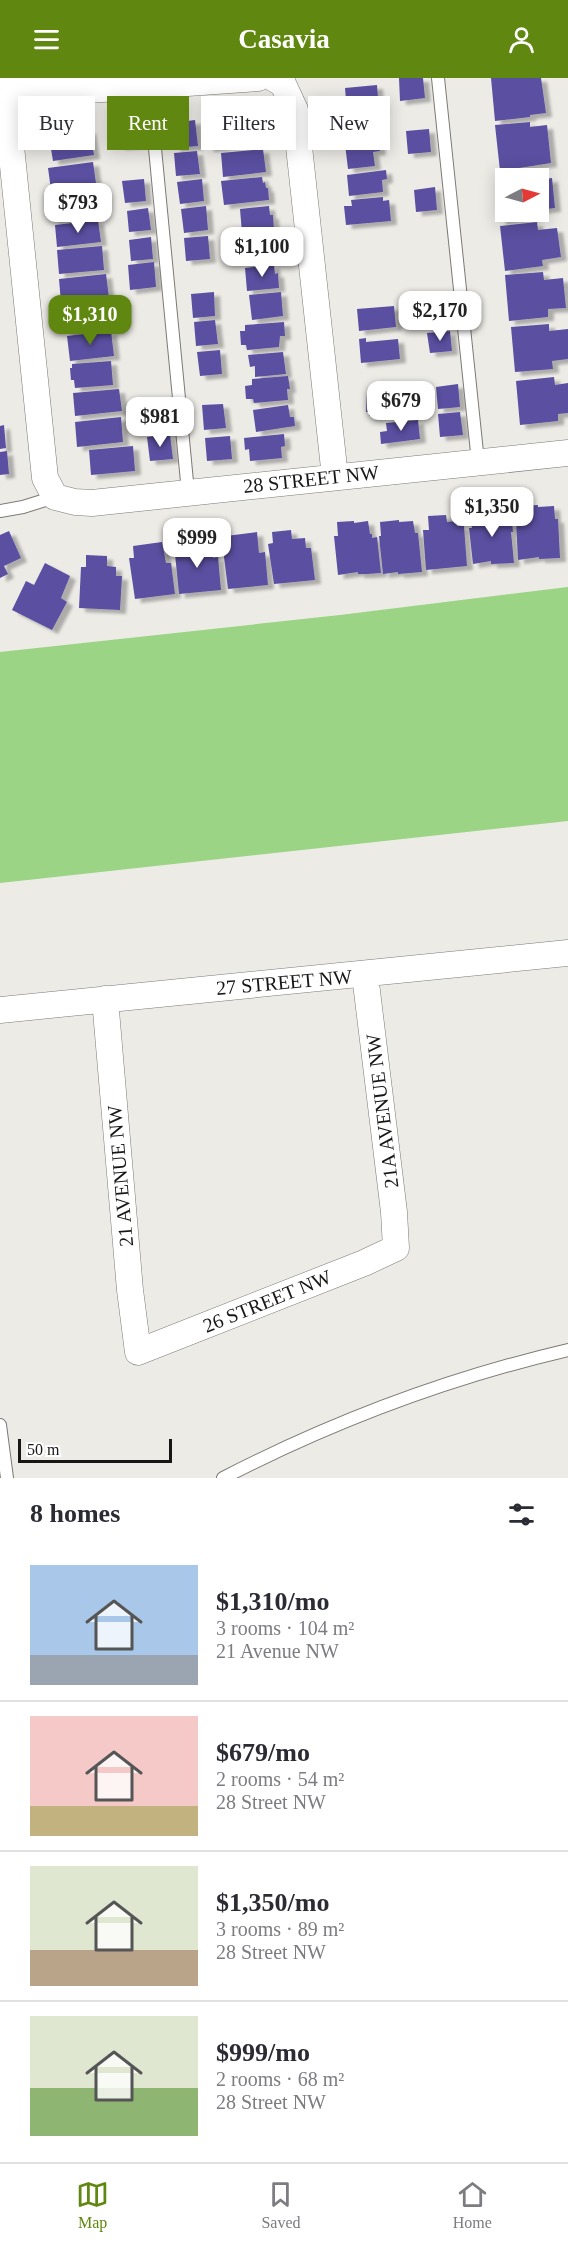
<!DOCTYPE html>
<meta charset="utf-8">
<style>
:root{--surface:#fff;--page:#f2f2f3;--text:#2b2b33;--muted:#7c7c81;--line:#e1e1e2;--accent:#60870f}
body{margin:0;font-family:Georgia,serif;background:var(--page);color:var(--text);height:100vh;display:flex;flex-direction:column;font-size:22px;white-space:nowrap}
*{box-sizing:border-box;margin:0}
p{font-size:20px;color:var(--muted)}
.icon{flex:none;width:33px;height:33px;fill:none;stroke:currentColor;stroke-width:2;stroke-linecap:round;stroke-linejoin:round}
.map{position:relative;height:1400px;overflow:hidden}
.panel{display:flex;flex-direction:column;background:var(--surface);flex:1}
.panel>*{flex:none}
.guide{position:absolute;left:18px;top:18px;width:532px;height:54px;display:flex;gap:12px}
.needle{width:39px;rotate:84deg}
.fabs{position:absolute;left:495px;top:90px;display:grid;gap:12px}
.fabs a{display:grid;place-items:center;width:54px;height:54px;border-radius:0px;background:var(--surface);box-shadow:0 3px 15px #0003;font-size:30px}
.scale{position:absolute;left:18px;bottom:15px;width:154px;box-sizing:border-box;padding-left:6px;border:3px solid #181716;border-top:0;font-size:16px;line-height:21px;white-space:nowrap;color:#181716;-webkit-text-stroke:4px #fff;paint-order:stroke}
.price{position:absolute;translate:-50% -51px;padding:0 14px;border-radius:12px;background:#fff;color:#222;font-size:20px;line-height:39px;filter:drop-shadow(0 2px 3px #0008)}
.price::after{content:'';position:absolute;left:50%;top:36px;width:18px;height:14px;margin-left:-9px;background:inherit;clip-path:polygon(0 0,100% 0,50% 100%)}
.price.on{background:var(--accent);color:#fff}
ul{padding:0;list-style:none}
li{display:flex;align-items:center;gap:18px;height:150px;padding:0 30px}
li+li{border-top:2px solid var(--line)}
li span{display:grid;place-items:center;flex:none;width:168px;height:120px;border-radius:0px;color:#555}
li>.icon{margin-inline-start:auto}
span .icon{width:72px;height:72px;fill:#fffc;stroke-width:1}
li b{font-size:26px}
h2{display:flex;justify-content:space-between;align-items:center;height:72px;padding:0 30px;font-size:26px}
.chip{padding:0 21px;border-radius:0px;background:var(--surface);box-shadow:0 3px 15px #0003;font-size:21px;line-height:54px}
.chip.on{background:var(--accent);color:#fff}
header{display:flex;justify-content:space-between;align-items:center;height:78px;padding:0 30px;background:var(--accent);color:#fff;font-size:27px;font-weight:700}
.menu{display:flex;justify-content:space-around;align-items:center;height:84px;border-top:2px solid var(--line);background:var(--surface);font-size:16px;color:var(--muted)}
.menu a{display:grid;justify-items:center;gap:3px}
.menu .on{color:var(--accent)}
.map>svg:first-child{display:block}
</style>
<header><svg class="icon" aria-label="menu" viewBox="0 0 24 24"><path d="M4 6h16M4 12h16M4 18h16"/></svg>Casavia<svg class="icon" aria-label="person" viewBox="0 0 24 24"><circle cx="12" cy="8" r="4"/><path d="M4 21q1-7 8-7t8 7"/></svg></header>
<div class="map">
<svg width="568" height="1400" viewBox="0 0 568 1400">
<defs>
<filter id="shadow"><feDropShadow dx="6" dy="4" stdDeviation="1.5" flood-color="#0004"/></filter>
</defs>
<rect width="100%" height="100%" fill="#edebe6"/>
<path fill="#9bd485" d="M568 509V743L0 805V574L340 537Z"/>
<path fill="#5a4fa0" filter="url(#shadow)" d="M399 0H423L425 20 400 23Z
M491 0H541L546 35 530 37V39L495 43Z
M377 7 378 20H382L383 32 343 35 342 22H346L345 10Z
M378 35 380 58 342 62 340 39Z
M248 40 250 66 208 70 205 44Z
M195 42 198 68 175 70 172 45Z
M138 43 141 66 120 68 117 45Z
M530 44V49L547 47 551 85 500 93 495 47Z
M429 51 431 74 408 76 406 53Z
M90 52 94 77 53 83 49 59Z
M372 63 373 66 379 65 380 73 373 74 375 88 348 91 345 66Z
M263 71 266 94 223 99 221 75Z
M197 73 200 96 176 98 174 75Z
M93 84 96 105 51 112 48 90Z
M386 92 387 101 382 102 383 114 349 118 347 97Z
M533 95 534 100H506V134H537V139L500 143 495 99Z
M262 99 263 105 265 104 266 110H268L269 122 224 127 221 103Z
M552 100 555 130 538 132V102Z
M144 101 146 123 125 125 122 103Z
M202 101 204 123 180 126 177 104Z
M435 109 437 132 416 134 414 112Z
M96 112 99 136 54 141 51 117Z
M383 119V123L389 122 391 143 346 147 344 128H352L351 122Z
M206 128 208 152 184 155 181 131Z
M269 128 270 137H273L274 152 242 155 240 131Z
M148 130 151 152 129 154 127 133Z
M98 142 101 164 57 169 55 147Z
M537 144 538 152 557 150 561 179 542 182 543 188 505 193 500 148Z
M271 156 272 166H276L277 180 244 184 242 160Z
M208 158 210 181 186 183 184 160Z
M151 159 153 181 131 183 129 162Z
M102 168 104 192 59 196 57 172Z
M154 184 156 209 130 212 128 187Z
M274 187 275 196 278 195 279 210 247 213 245 190Z
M543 194 544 202 563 200 566 230 548 231V239L509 243 505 197Z
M106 196 109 220 61 225 59 201Z
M214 214 215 238 193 240 191 216Z
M281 214 283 238 252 242 249 217Z
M110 225 113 248 67 254 64 230Z
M394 228 396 249 359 253 357 231Z
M215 242 218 266 196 268 194 244Z
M284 244 285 258H280L279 269 247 272 246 267H241L240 253H245V247Z
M549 246V253L568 251V281L552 283 553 291 515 294 511 249Z
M111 253 114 278 70 283 67 258Z
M450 253 452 273 430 275 427 255Z
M366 260V264L398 261 400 281 361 285 359 261Z
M220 272 222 296 200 298 197 274Z
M283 274 286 296 255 299V288L250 289 248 277Z
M111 283 113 307 75 310 74 302H71L70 290H72V286Z
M288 298 290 311H287L288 322 254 325 253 321H246L245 308 252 307V301Z
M554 299 555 307 568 305V335L558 336V343L520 347 516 303Z
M458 306 460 329 438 331 436 309Z
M119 311 122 333 75 338 73 315Z
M404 313 405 335 369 338V334H366L367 316Z
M223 326 226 350 204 352 202 327Z
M288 327 290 339H294L295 348 256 354 253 332Z
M168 329 171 354 145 357 142 332Z
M460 334 463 357 440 359 438 336Z
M121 339 123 364 77 369 75 344Z
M418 342 420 361 381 366 380 354 387 353 386 345Z
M4 347 6 370 0 371V348Z
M284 356 285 368 281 369 282 380 250 383 249 371 245 372 244 360Z
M170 357 173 381 150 383 147 359Z
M230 358 232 381 207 383 205 360Z
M133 368 135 393 91 397 89 372Z
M7 373 9 396 0 397V374Z
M538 427V429L554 428 555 441H558L560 480 539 481V479L518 482 516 442H521L520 428Z
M490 432 491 435 507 433 508 445H512L513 454H511L514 485 491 486V483L473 486 469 450H472L471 446H475L474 434Z
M446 437 447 444 456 443 457 448H464L467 488 426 492 423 452H429L428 438Z
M399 442V444L413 443 415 455H418L422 494 398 496V494L383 496 379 458H381L380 444Z
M354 443V445L368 443 370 456H372V460L377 459 381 495 367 496H358V494L338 497 334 458H338L337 444Z
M291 452 292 461 305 460 306 470H311L315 502 274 506 268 466 273 465 272 454Z
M9 453 21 480 4 488 8 496 0 500V457Z
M257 454 259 475 265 474 268 507 228 511 223 471 227 470 226 458Z
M199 461 200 471 212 469 213 480 218 479 221 512 179 516 175 476 180 475 179 463Z
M162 464 166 485H171L175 516 135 521 129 480H134L133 468Z
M86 477 107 478V488L116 489V498H122L120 532 79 530 81 489H86Z
M45 485 70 498 61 520 67 524 52 552 12 532 26 503 34 507Z"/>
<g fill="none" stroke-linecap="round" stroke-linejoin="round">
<defs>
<path id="service" d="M438 0 478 384
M149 8 188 414
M0 433 23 429 55 419
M0 1347 7 1400
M223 1400C332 1344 448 1300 568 1272"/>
<path id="minor" d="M4 0 45 400 55 419 75 424 92 425 568 375
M273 0 283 6 295 32 335 399
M5 11 74 13 258 0
M105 921 130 1212 138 1274 364 1185 396 1170 394 1134 365 897
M0 932 568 875"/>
</defs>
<use href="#service" stroke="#7c7a76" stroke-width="14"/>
<use href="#minor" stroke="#7c7a76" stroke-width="27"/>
<use href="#service" stroke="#fff" stroke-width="12"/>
<use href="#minor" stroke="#fff" stroke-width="26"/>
</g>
<g text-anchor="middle" stroke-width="6" stroke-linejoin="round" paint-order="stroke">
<g font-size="20" fill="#181716" stroke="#fff">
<text transform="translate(311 401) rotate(-6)" y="7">28 STREET NW</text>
<text transform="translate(284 904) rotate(-5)" y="7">27 STREET NW</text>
<text transform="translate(382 1033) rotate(-97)" y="7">21A AVENUE NW</text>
<text transform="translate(120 1098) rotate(-95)" y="7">21 AVENUE NW</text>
<text transform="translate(267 1223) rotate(-22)" y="7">26 STREET NW</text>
</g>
</g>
</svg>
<div class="fabs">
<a><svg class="needle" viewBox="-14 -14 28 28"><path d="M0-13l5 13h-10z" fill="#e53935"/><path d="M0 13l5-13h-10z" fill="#7c7c81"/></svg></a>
</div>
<div class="scale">50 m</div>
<b class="price" style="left:78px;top:156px">$793</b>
<b class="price" style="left:262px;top:200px">$1,100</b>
<b class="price" style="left:440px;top:264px">$2,170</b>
<b class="price on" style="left:90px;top:268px">$1,310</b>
<b class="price" style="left:401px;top:354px">$679</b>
<b class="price" style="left:160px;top:370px">$981</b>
<b class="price" style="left:492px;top:460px">$1,350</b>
<b class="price" style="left:197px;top:491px">$999</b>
<div class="guide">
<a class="chip">Buy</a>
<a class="chip on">Rent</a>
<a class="chip">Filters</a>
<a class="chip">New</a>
</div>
</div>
<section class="panel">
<h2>8 homes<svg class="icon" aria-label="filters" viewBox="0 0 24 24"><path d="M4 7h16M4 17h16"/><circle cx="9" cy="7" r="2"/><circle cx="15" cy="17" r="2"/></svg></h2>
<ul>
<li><span style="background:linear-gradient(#a9c7e8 75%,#9aa5b1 0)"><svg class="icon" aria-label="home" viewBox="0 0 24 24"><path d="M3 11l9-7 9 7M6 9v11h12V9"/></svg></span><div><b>$1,310/mo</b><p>3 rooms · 104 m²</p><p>21 Avenue NW</p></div></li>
<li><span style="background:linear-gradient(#f6c9c9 75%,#c2b280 0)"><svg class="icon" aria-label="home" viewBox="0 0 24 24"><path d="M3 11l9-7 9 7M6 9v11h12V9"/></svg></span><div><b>$679/mo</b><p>2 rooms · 54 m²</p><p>28 Street NW</p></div></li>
<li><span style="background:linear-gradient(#dfe7d0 70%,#b9a48a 0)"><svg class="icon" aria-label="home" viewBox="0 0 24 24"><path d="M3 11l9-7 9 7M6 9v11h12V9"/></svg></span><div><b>$1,350/mo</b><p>3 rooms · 89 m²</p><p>28 Street NW</p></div></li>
<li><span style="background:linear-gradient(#dfe7d0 60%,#8fb573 0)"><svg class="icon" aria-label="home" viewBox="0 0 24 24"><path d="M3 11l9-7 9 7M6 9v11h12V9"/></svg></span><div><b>$999/mo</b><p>2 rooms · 68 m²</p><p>28 Street NW</p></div></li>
</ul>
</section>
<nav class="menu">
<a class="on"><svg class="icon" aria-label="map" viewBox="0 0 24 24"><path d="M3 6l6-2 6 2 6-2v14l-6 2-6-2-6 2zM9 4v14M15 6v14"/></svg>Map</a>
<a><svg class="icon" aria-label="saved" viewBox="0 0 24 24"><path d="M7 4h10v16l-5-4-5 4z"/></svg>Saved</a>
<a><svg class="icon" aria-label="home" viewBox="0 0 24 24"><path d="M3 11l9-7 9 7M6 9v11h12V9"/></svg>Home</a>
</nav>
